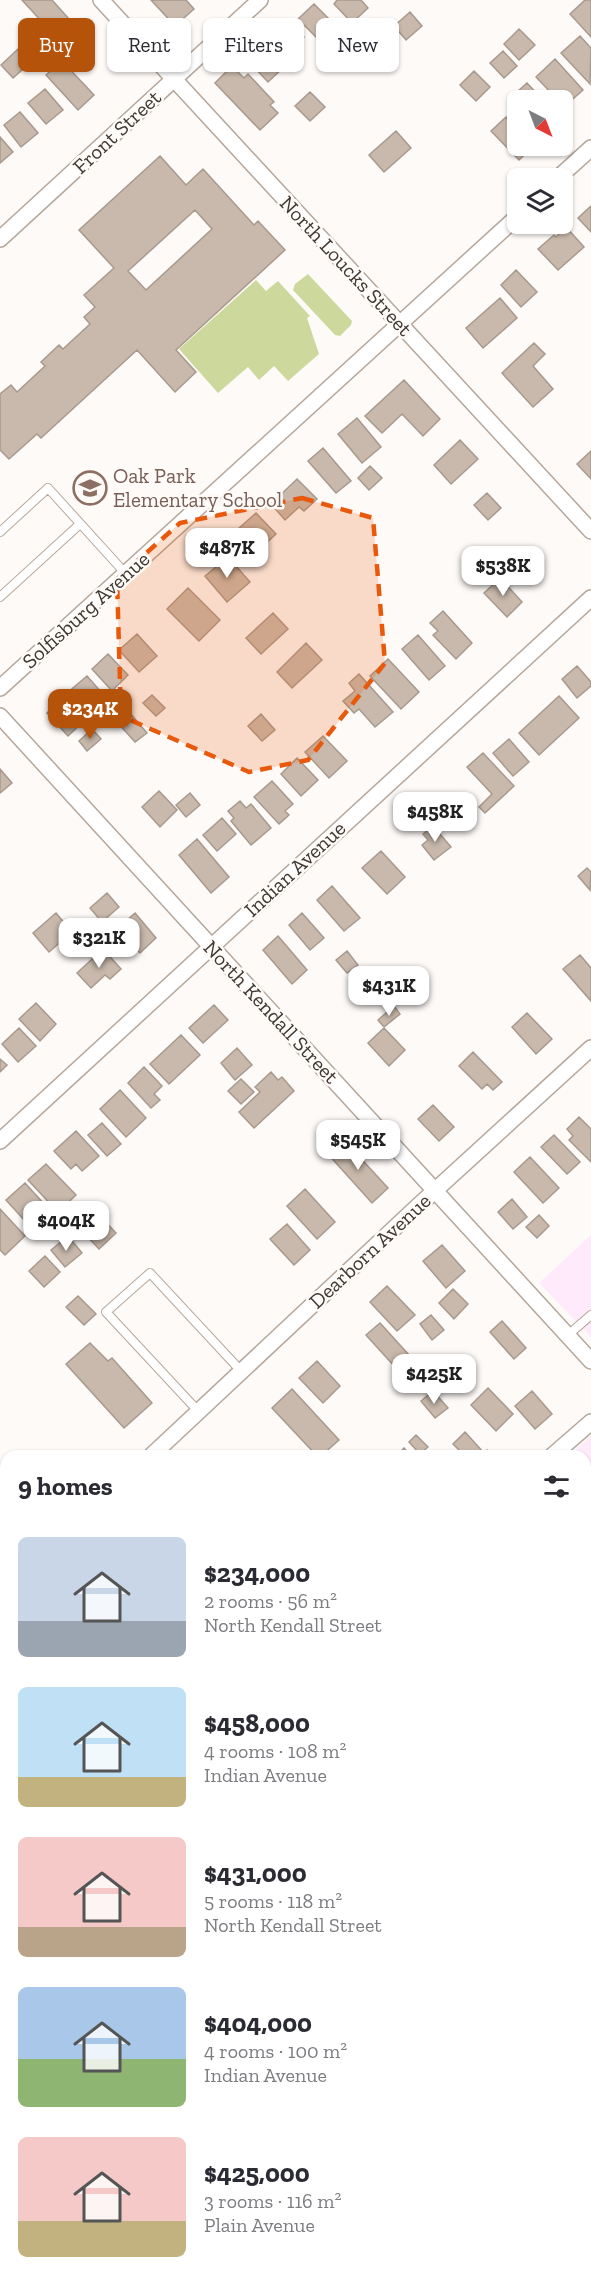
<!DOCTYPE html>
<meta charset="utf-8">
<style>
:root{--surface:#fff;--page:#f7f7f7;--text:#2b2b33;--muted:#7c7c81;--accent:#b45309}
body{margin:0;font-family:"Zilla Slab",serif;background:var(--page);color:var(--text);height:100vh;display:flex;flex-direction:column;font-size:22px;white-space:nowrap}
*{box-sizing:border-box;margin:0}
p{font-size:20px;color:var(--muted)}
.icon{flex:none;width:33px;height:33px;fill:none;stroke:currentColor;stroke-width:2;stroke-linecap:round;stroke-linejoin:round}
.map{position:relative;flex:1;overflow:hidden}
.details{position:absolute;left:0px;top:1450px;width:591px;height:836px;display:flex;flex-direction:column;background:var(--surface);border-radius:18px 18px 0 0;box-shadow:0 2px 4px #0004}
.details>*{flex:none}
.guide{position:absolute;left:18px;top:18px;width:555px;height:54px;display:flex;gap:12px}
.needle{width:39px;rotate:138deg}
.controls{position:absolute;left:507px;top:90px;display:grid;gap:12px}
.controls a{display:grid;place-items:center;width:66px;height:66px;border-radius:9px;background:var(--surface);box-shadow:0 2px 4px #0004;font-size:30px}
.price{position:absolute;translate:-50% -51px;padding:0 14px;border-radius:12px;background:#fff;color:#222;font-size:20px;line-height:39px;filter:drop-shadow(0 2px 3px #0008)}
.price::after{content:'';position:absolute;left:50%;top:36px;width:18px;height:14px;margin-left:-9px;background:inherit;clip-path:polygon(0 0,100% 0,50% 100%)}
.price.on{background:var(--accent);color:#fff}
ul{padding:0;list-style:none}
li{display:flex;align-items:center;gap:18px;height:150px;padding:0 18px}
li span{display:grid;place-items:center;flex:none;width:168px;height:120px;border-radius:9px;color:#555}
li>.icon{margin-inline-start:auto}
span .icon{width:72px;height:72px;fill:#fffc;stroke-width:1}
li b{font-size:26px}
h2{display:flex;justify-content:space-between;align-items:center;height:72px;padding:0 18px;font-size:26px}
.chip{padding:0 21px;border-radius:9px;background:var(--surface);box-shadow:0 2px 4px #0004;font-size:21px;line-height:54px}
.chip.on{background:var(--accent);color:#fff}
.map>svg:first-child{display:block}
</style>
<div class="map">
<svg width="591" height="2285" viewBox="0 0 591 2285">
<rect width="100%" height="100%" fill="#fefaf8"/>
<path fill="#feeafb" d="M591 1235V1337L539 1283Z
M591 1436V1727L585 1735V1456H569Z
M6 1600V2280H174L171 2285H0V1606Z
M585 1954 591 1959V2285H281L285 2280H585Z"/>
<path fill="#cdd99c" d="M308 274 352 321 351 325 340 336 335 335 293 290 295 284Z
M256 280 266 291 278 281 310 316 307 318 319 354 288 381 274 366 259 380 248 367 218 393 179 349Z"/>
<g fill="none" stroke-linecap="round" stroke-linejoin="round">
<path stroke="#56aadd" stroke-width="5" d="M585 1667H591
M0 1874 6 1876"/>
</g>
<path fill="#c8b9ac" stroke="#a8998d" stroke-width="1.5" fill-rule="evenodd" d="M22 0H52L69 19 53 34Z
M151 0H186L194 9 175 26Z
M337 0H361L368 8 352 23 334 4Z
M585 0H591V37L570 14Z
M314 4 333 23 317 38 298 19Z
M410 12 422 26 406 40 394 26Z
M291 24 304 37 286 54 274 41Z
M519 29 535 45 519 60 504 44Z
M355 36 367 50 357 59 344 44Z
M580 36 591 48 590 84 561 53Z
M266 47 284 67 268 82 250 63Z
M18 49 30 63 13 78 1 65Z
M503 51 517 66 504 78 490 63Z
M555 59 583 90 564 107 562 100H558L536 77Z
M62 61 94 95 78 110 46 75Z
M232 66 244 78 248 74 274 102 270 105 278 113 260 130 215 83Z
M474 71 490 87 476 101 460 85Z
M527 83 543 100H518V111L508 100Z
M45 89 63 110 46 124 28 103Z
M310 92 325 107 310 121 295 106Z
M20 112 38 133 21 147 4 125Z
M506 117 518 129V146H534L519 160 491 131Z
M396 131 411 148 384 172 369 155Z
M0 137 13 152 0 163Z
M160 156 186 185 203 169 254 225 258 221 285 250 176 350 196 372 175 392 137 350 41 438 37 434 9 459 0 450V394L11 385 17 392 45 366 41 362 59 345 63 349 90 324 84 317 95 307 84 295 114 268 79 230ZM195 210 212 229 146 290 128 271Z
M591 206V232L578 218Z
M566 227 584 247 558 270 538 249 554 235 556 237Z
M516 270 537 292 521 307 501 285Z
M500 298 517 318 483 348 466 328Z
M534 343 545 354 533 366 553 389 533 407 502 373Z
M404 380 440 419 423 436 402 414 382 433 365 416Z
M357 418 381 447 362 463 338 434Z
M460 440 478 459 451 484 434 465Z
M323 448 351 481 336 493 308 461Z
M591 451V479L577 464Z
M370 466 382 478 369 490 358 478Z
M297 479 317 499 304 511 299 507 285 520 271 504Z
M487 493 501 508 488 520 474 505Z
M256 513 276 534 258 551 238 529Z
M228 557 250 582 227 602 205 576Z
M500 578 522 602 507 617 484 593Z
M188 588 220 620 199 641 167 609Z
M443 611 472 643 456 659 433 635 438 631 430 623Z
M273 613 288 629 261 654 246 638Z
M137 634 157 656 139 672 119 650Z
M418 635 445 666 429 680 402 649Z
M306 643 322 660 292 688 277 672Z
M108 654 128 675 112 691 92 669Z
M388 659 419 692 401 709 370 676Z
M577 666 591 682V686L577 698 562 679Z
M359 674 393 712 375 727 359 709 354 713 343 701 355 691 349 683Z
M87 676 108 700 97 709 92 702 83 710 67 693Z
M152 695 165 708 156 716 143 703Z
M559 696 579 718 539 755 519 733Z
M62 698 84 721 68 736 47 713Z
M129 712 147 733 135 742 117 722Z
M261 714 275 730 262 741 248 726Z
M92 729 101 739 87 751 79 741Z
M323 736 347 761 329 778 305 752Z
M509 739 529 762 513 776 493 753Z
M483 753 514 786 485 813 479 807 492 794 467 767Z
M297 758 318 780 301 796 281 774Z
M0 769 12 783 0 793Z
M272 781 293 804 285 811 289 815 279 824 254 797Z
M159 791 177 810 160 827 142 807Z
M190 793 200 805 186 817 176 805Z
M240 801 246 808 251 804 271 828 251 845 231 821 234 818 228 811Z
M222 818 236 834 217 851 203 835Z
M433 826 451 847 434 860 422 845 428 840 423 834Z
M197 839 229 877 211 893 179 855Z
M381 851 405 877 387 894 362 868Z
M587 868 591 872 590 890 578 876Z
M332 886 360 918 344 931 317 900Z
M107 893 119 907 102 922 90 908Z
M56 913 72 932 49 952 33 933Z
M135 913 156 938 140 953 118 928Z
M302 913 324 938 310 950 289 925Z
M278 936 307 970 292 984 263 950Z
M103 949 121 969 110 979 105 975 91 988 77 973Z
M347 951 358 965 347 973 336 960Z
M580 955 591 968V1001L563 969Z
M36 1003 56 1024 40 1041 19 1019Z
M214 1005 228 1020 203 1043 189 1028Z
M394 1006 400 1014 384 1027 378 1020Z
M527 1013 552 1039 536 1054 512 1027Z
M19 1028 36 1046 18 1062 2 1044Z
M384 1028 405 1050 389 1066 368 1043Z
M181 1035 200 1055 169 1084 150 1064Z
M237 1048 252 1065 235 1080 221 1063Z
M473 1052 502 1082 493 1090 487 1084 482 1089 459 1066Z
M0 1059 7 1065 0 1072Z
M144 1067 162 1086 154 1094 160 1100 151 1108 128 1083Z
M271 1072 278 1080 282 1077 294 1091 254 1128 239 1112 260 1092 255 1087Z
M241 1079 254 1092 241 1104 228 1091Z
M120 1090 146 1118 126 1137 100 1109Z
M433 1105 454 1127 439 1141 418 1119Z
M579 1117 591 1129V1162L569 1140 573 1136 567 1129Z
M102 1123 121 1144 107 1156 88 1135Z
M76 1131 99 1156 82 1171 76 1164 71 1169 54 1151Z
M554 1135 580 1162 567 1174 541 1147Z
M343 1139 388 1188 372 1203 327 1153Z
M530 1157 559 1188 543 1203 514 1172Z
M46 1164 76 1195 58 1212 28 1180Z
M25 1183 45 1205 26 1222 6 1200Z
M305 1189 335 1222 317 1239 287 1206Z
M512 1199 527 1217 513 1229 498 1212Z
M0 1209 25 1236 5 1255 0 1250Z
M539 1215 549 1226 537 1238 526 1227Z
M100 1216 116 1233 99 1249 83 1232Z
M287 1224 310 1250 294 1265 270 1239Z
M68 1236 82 1253 65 1267 51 1250Z
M442 1245 465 1271 446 1288 423 1261Z
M45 1256 60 1272 44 1287 29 1271Z
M387 1286 415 1315 397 1331 370 1302Z
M453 1289 468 1304 454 1319 439 1303Z
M78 1296 96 1314 84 1325 66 1307Z
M431 1315 444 1330 432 1340 420 1324Z
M502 1321 526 1348 514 1359 490 1332Z
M380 1323 409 1355 395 1367 366 1335Z
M90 1343 108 1361 112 1358 152 1403 124 1428 66 1364Z
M317 1361 340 1386 323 1403 299 1378Z
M488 1388 513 1414 496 1431 471 1405Z
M292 1389 339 1440 321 1456H317L272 1408Z
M433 1391 448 1408 435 1418 421 1401Z
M532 1391 552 1414 535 1429 515 1406Z
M465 1432 484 1453 487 1450 493 1456H465L453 1444Z
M416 1435 428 1447 420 1454 409 1442Z
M404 1448 411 1456H399L398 1454Z
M6 1634V1681L0 1674V1640Z
M6 1894V2212L0 2207V1902Z
M591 2057V2217L585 2222V2061Z
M0 2263 6 2267V2280H18L14 2285H0Z
M69 2280H151L147 2285H65Z
M321 2280H540L544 2285H315Z"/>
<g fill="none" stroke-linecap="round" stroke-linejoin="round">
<defs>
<path id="lane" d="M0 532 48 488 126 574
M0 597 80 524
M568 1335 591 1315
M199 1412 106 1312 150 1273 242 1372
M0 2242 6 2246
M28 2285 32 2280"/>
<path id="street" d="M101 0 591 531
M558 178 591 148
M0 239 260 0
M0 688 518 216
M0 716 591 1361
M0 1141 591 598
M151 1456 418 1206 591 1048
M552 1456 591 1422
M0 1594 6 1589"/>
<path id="secondary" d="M0 1486 6 1491
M0 1530 6 1538
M585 1904 591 1908
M585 1934 591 1939"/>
</defs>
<use href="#lane" stroke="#b6a79a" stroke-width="10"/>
<use href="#street" stroke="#b6a79a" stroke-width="18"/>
<use href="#secondary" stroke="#b6a79a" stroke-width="24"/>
<use href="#lane" stroke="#fff" stroke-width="8"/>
<use href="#street" stroke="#fff" stroke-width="15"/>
<use href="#secondary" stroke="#ecd9c8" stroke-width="21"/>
<defs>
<path id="rail" d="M585 1760 591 1752
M585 1778 591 1770
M585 1798 591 1790
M585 1837 591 1830
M585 1864 591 1857
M192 2285 196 2280
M209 2285 212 2280
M223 2285 226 2280
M238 2285 242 2280
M260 2285 263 2280"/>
</defs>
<use href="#rail" stroke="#a29c99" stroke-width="7"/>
<use href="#rail" stroke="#fefaf8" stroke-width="4.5" stroke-dasharray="14" stroke-linecap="butt"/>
</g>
<path fill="#e8590c" fill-opacity="0.2" stroke="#e8590c" stroke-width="4.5" stroke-dasharray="12 8" stroke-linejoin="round" d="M302 498 373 518 385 663 308 760 249 772 121 716 117 579 180 523Z"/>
<defs>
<symbol id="school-ring" viewBox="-11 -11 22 22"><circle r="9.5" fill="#fefaf8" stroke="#8d6e63" stroke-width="1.5"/><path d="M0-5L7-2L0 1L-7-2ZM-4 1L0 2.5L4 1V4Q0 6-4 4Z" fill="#8d6e63"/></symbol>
</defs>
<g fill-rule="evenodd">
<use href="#school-ring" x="71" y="469" width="38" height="38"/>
</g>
<g text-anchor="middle" stroke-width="5" stroke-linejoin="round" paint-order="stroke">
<g font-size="21" fill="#3e3732" stroke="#fefaf8">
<text transform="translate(117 132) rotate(-43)" y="7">Front Street</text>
<text transform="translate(346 266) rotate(47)" y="7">North Loucks Street</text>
<text transform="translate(86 610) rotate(-42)" y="7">Solfisburg Avenue</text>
<text transform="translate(295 869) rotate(-43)" y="7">Indian Avenue</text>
<text transform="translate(271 1012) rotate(47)" y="7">North Kendall Street</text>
<text transform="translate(370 1251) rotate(-43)" y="7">Dearborn Avenue</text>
</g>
<g font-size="21" fill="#785e54" stroke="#fefaf8" text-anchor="start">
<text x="113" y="483">Oak Park<tspan x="113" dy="24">Elementary School</tspan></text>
</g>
</g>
</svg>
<div class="controls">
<a><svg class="needle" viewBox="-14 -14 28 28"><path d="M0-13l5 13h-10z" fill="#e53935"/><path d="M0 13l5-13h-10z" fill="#7c7c81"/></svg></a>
<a><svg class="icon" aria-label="layers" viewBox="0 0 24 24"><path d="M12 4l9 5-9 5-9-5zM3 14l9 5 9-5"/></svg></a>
</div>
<b class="price" style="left:227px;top:579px">$487K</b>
<b class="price" style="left:503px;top:597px">$538K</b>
<b class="price on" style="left:90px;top:740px">$234K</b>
<b class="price" style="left:435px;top:843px">$458K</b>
<b class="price" style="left:99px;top:969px">$321K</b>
<b class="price" style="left:389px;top:1017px">$431K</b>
<b class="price" style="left:358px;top:1171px">$545K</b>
<b class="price" style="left:66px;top:1252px">$404K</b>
<b class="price" style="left:434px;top:1405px">$425K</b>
<div class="guide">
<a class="chip on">Buy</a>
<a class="chip">Rent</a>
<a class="chip">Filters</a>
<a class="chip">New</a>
</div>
<section class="details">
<h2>9 homes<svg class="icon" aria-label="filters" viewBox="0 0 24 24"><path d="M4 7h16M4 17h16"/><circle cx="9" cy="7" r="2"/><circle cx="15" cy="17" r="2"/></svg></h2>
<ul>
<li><span style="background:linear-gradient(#c9d6e8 70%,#9aa5b1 0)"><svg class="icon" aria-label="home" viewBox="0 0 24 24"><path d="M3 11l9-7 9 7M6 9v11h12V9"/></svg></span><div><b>$234,000</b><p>2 rooms · 56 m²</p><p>North Kendall Street</p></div></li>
<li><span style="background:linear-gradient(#bfe0f5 75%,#c2b280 0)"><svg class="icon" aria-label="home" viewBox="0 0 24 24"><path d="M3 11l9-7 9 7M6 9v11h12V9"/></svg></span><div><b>$458,000</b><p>4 rooms · 108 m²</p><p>Indian Avenue</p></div></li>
<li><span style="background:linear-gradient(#f6c9c9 75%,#b9a48a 0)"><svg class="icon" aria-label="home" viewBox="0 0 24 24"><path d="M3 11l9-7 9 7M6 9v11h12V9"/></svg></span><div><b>$431,000</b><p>5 rooms · 118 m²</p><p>North Kendall Street</p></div></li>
<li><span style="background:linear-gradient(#a9c7e8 60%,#8fb573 0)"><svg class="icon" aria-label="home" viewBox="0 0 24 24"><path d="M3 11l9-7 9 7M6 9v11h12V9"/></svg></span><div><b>$404,000</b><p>4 rooms · 100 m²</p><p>Indian Avenue</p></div></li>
<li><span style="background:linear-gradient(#f6c9c9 70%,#c2b280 0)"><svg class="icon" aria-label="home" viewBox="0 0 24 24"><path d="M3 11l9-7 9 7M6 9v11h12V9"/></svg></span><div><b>$425,000</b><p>3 rooms · 116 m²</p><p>Plain Avenue</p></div></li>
</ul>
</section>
</div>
